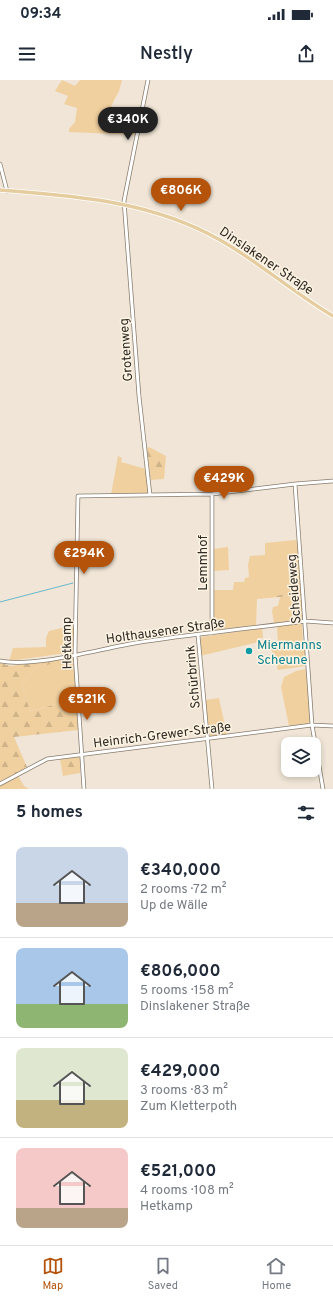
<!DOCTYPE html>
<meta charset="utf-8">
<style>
:root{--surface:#fff;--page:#f2f2f3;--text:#1f2937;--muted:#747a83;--line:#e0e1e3;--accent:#b45309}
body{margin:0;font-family:Overpass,sans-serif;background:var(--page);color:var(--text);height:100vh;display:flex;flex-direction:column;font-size:15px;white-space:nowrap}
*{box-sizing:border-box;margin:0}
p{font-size:13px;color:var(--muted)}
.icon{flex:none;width:22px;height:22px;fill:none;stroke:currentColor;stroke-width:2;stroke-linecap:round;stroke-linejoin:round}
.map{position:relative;height:709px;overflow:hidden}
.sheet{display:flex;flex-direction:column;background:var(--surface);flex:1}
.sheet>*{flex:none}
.buttons{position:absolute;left:281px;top:657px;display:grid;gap:8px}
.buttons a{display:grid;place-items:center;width:40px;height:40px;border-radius:8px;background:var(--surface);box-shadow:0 2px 6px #0003;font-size:20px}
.price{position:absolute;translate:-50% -34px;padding:0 9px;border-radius:14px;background:var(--accent);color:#fff;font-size:13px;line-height:26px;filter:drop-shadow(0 1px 2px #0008)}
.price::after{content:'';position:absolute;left:50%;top:24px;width:12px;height:9px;margin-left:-6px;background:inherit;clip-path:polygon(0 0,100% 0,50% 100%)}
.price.current{background:#222;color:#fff}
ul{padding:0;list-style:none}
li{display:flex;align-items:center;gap:12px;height:100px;padding:0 16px}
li+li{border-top:1px solid var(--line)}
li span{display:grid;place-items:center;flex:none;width:112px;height:80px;border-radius:8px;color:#555}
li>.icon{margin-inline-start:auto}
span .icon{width:48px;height:48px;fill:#fffc;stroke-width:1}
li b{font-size:17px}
h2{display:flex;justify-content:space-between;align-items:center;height:48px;padding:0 16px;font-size:17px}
.status{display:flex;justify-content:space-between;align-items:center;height:28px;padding:0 20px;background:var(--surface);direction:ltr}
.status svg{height:11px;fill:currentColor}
header{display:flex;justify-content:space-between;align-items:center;height:52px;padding:0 16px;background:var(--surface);font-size:18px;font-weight:600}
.dock{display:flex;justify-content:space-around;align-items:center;height:56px;border-top:1px solid var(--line);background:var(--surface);font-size:11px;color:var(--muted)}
.dock a{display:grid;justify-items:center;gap:2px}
.dock .current{color:var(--accent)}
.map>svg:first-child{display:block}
</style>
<div class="status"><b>09:34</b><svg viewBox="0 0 49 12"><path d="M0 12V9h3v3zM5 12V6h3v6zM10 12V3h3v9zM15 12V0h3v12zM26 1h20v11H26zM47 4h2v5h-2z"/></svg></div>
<header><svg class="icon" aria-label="menu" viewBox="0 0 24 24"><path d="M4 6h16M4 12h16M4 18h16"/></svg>Nestly<svg class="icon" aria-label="share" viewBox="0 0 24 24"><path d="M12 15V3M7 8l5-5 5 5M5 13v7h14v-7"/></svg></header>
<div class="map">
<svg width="333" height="709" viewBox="0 0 333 709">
<defs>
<pattern id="forest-firs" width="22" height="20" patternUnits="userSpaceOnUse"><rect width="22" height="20" fill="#f1d09f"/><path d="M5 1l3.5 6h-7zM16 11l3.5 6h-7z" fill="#cfb389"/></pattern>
</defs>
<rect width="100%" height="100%" fill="#f0e5d6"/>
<path fill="#f1d09f" d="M62 0 75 6 80 0H122L119 11 111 26 138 40 136 55 69 52V49L75 42 77 28 64 24 68 16 55 11Z
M118 376 122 378 121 382 146 389 149 412 147 414 111 415Z
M295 460 298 461 301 513 257 519 256 545 214 550 213 510H233L234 502H244L245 498 249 497 248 485 250 476 265 475V463Z
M228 467 229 490 213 491 214 469Z
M302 515V539L274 543 272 531 273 527 278 526 280 517Z
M302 543 303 563 278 566 277 546Z
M70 546 74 549V572L9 581 13 568 46 567V558L49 551Z
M262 548 263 558H258V562L200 576 201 557Z
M304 566 306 570 305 586 278 590 271 568Z
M73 578 77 619 30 631 22 605 35 588 50 584 48 581Z
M306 589 311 641 307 644 289 646 281 607 284 597 296 591Z
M219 618 227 655 210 656 205 620Z
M18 696 24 706 29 709H0V706Z"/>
<path fill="url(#forest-firs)" d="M149 367 166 376 164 399 151 400 147 368Z
M299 512 302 515 257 519Z
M48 581 51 584 35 588 22 605 30 631 77 619 78 650 14 657 27 687 0 703V583L11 586Z
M78 677 80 678V693L63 696 60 679Z"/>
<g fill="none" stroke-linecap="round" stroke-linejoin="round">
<path stroke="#69b9ce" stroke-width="1" d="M0 522 73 503"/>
<defs>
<path id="minor" d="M148 0 124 121 139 316 150 415
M0 84 7 111
M295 404 312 645 323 709
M212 553V414
M198 555 212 709
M0 581C34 588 99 569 135 563 191 554 248 549 305 541L333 543
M0 704 47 679 312 645 333 646
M84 709 75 574 78 416 212 414 295 404 333 401"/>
<path id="major" d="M0 110C76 116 152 121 220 160 259 182 294 213 333 236"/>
</defs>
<use href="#minor" stroke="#877d6f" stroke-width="4.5"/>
<use href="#major" stroke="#fff" stroke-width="5"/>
<use href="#minor" stroke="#fff" stroke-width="3"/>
<use href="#major" stroke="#e5cd9f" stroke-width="3.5"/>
</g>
<circle fill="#0f9aa8" stroke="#fdf3e3" stroke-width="1.5" cx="249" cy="571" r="4"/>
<g text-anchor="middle" stroke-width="3" stroke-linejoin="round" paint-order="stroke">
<g font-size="13" fill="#2e2a24" stroke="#fdf3e3">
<text transform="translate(267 180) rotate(34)" y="5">Dinslakener Straße</text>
<text transform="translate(125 270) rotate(-94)" y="5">Grotenweg</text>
<text transform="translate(202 483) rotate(-90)" y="5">Lemmhof</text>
<text transform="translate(293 509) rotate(-94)" y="5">Scheideweg</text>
<text transform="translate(165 550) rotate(-8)" y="5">Holthausener Straße</text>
<text transform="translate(66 563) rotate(-91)" y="5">Hetkamp</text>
<text transform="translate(192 597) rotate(-95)" y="5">Schürbrink</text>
<text transform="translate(162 654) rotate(-7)" y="5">Heinrich-Grewer-Straße</text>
</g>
<g font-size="13" fill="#0d838f" stroke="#fdf3e3" text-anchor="start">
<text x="257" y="569">Miermanns<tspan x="257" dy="15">Scheune</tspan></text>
</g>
</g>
</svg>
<div class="buttons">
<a><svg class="icon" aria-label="layers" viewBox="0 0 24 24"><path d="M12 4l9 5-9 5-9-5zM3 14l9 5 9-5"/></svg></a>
</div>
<b class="price current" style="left:128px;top:61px">€340K</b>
<b class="price" style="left:181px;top:132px">€806K</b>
<b class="price" style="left:224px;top:420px">€429K</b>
<b class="price" style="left:84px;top:495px">€294K</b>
<b class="price" style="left:87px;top:641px">€521K</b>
</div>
<section class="sheet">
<h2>5 homes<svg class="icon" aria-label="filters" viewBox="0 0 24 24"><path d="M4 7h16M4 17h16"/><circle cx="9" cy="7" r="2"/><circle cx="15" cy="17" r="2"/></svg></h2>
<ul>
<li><span style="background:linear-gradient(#c9d6e8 70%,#b9a48a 0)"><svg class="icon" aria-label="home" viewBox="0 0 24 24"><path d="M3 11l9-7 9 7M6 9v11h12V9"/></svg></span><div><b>€340,000</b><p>2 rooms · 72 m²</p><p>Up de Wälle</p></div></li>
<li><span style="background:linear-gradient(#a9c7e8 70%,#8fb573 0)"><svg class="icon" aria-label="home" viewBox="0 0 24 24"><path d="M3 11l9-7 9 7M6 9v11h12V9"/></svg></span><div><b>€806,000</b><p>5 rooms · 158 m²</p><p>Dinslakener Straße</p></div></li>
<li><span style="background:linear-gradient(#dfe7d0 65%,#c2b280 0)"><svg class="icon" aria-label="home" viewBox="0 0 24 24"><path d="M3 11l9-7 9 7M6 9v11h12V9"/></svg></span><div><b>€429,000</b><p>3 rooms · 83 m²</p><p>Zum Kletterpoth</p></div></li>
<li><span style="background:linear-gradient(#f6c9c9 75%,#b9a48a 0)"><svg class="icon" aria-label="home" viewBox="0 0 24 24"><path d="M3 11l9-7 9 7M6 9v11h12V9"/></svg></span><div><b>€521,000</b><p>4 rooms · 108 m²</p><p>Hetkamp</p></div></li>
</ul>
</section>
<nav class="dock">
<a class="current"><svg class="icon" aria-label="map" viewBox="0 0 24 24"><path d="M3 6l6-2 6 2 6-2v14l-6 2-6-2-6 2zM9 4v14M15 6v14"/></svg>Map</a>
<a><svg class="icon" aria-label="saved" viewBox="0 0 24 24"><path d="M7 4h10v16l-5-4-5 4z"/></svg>Saved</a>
<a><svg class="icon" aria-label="home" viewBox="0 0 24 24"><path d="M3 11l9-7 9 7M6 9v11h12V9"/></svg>Home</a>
</nav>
